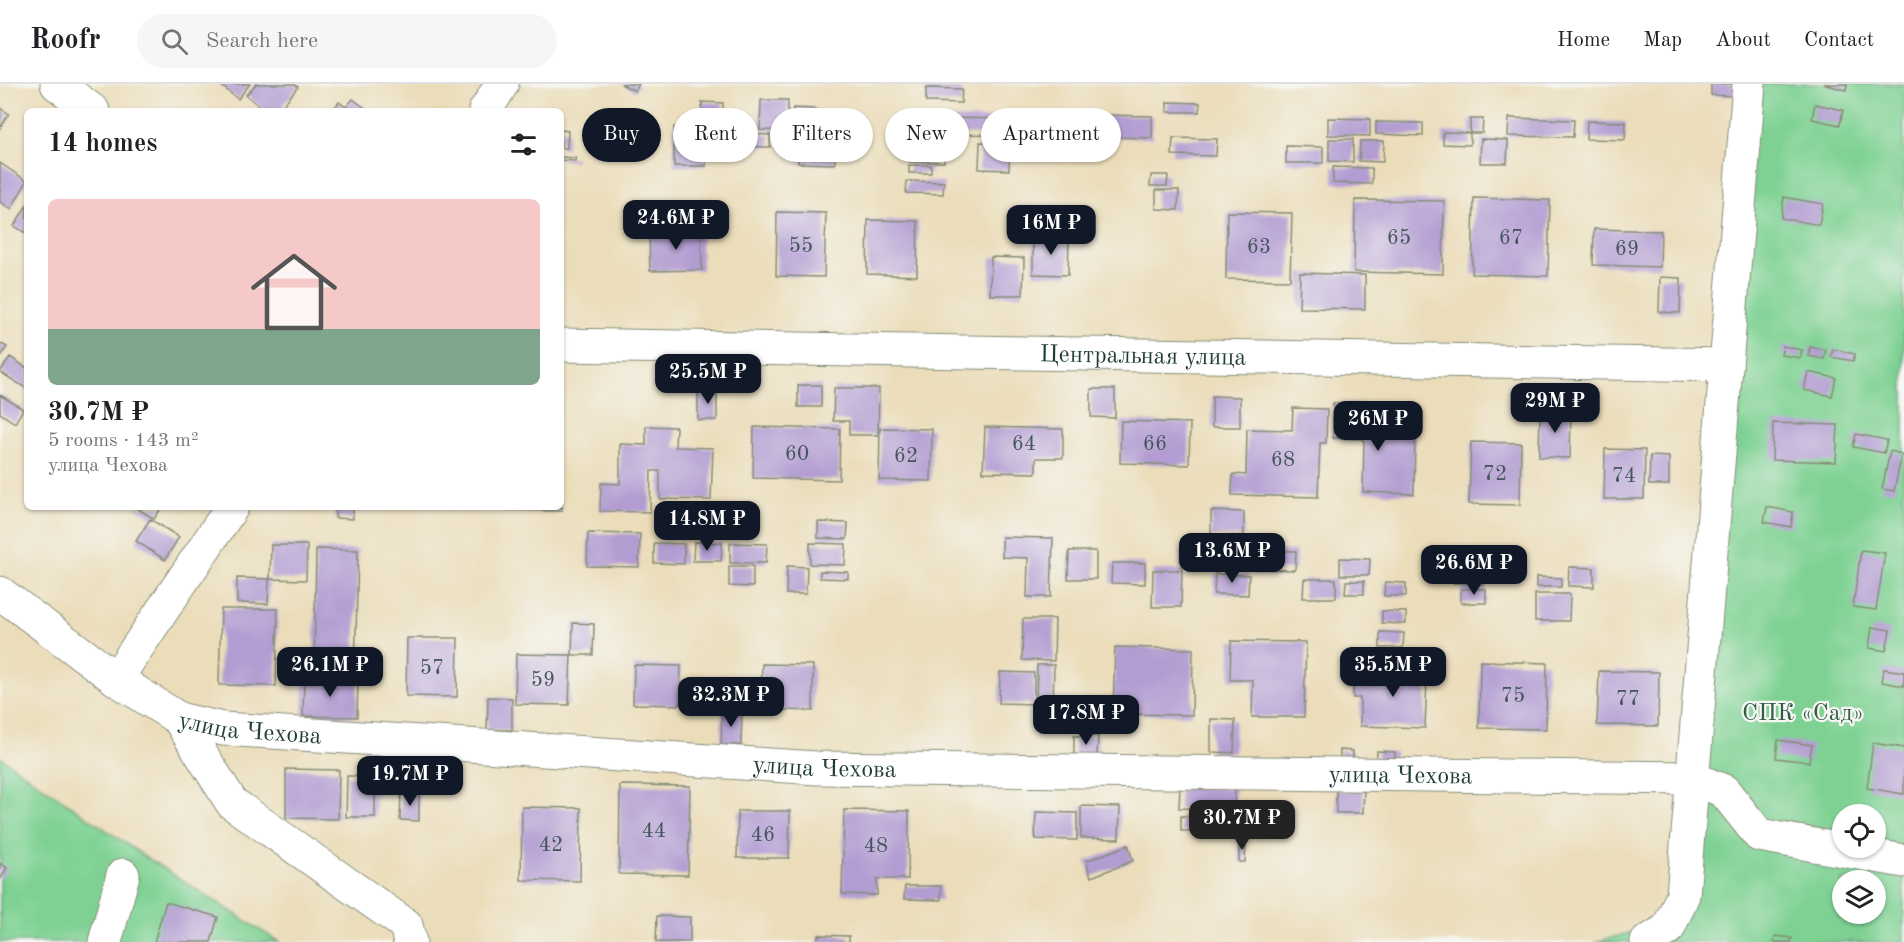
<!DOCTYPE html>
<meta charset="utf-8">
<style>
:root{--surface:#fff;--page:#f6f6f6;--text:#202124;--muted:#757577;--line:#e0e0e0;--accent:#111827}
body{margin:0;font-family:"Old Standard TT",serif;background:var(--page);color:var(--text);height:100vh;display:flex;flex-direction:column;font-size:22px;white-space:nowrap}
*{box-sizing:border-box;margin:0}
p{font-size:20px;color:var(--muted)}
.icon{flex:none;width:33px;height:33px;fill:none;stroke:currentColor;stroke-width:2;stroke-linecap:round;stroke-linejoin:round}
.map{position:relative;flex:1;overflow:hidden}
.drawer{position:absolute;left:24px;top:24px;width:540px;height:402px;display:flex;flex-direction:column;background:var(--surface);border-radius:9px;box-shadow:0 2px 4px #0004}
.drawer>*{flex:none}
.guide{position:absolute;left:582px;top:24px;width:570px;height:54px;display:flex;gap:12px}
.tools{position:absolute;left:1832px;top:720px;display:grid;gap:12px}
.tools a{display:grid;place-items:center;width:54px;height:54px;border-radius:50%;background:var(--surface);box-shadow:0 2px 4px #0004;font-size:30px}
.price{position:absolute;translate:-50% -51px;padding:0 14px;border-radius:12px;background:var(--accent);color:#fff;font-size:20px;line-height:39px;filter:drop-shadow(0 2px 3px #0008)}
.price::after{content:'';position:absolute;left:50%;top:36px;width:18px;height:14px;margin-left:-9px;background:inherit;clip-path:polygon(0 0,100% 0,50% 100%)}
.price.on{background:#222;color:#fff}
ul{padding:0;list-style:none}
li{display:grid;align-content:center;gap:12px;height:318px;padding:0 24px}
li span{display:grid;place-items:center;height:186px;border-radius:9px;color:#555}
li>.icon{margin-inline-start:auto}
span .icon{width:108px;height:108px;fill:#fffc;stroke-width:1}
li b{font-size:26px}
h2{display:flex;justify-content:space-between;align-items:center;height:72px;padding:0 24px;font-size:26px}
.chip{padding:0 21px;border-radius:27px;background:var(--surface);box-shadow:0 2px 4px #0004;font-size:21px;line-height:54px}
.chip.on{background:var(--accent);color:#fff}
header{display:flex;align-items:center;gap:36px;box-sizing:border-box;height:84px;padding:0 30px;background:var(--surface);border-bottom:2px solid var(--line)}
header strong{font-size:28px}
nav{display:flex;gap:33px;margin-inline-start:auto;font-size:21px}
.search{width:420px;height:54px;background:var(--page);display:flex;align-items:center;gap:15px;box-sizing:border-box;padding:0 21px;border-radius:33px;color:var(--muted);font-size:22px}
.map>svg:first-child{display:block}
</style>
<header>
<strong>Roofr</strong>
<div class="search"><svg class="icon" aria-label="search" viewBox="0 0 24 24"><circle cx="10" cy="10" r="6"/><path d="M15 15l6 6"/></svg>Search here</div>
<nav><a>Home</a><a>Map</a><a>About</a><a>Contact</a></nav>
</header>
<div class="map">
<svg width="1904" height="858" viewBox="0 0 1904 858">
<rect width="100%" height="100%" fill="#f6f6f2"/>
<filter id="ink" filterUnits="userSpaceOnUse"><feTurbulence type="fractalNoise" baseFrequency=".0167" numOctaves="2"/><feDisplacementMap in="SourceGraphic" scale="12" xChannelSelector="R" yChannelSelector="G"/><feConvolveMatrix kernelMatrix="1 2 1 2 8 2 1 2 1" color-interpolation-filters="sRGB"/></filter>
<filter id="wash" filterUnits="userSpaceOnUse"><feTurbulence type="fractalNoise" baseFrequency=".008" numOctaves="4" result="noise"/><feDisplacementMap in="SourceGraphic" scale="24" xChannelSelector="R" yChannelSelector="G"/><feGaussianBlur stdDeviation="1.35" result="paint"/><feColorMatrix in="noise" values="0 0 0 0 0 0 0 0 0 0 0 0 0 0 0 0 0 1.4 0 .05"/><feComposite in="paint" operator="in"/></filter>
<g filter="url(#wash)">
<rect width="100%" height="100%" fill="#ebddba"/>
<path fill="#7ed193" stroke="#4e8764" stroke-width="1.5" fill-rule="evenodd" d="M1739 0H1904V858H1596L1688 833ZM1842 730H1875V764H1842ZM1842 796H1875V830H1842Z
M0 673 147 774 279 858H0Z"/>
<g id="blocks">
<path fill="#b29cd2" d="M219 0H250L238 15Z
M256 0H294L298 3 278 27H265L246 11Z
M621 0H639L635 7Z
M1711 0H1735L1734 12 1711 11Z
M1823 0H1847L1846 6Z
M926 4 962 5 961 19 926 18Z
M353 15 369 27H332L339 18 346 23Z
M761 16H788L787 47 760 46Z
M702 18 723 19V37H701Z
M1167 18 1200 19 1199 28H1167Z
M1815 20 1843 26 1840 41 1812 35Z
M0 24 9 30 0 44Z
M793 24 816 25 815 42 793 41Z
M1098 31 1152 32V54L1098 53Z
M945 34 1017 35V51L945 50 944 78H909V49L945 50Z
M1328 34 1370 35V52L1328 51Z
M1509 34 1574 36 1573 53 1508 52Z
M1470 35H1483L1482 49H1470V61L1443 60V48L1470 49Z
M1587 37 1626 38 1625 56 1586 55Z
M1376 38 1423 39V52L1376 50Z
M674 43H706V82H674Z
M561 46 568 47 567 64H561Z
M798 47 835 48V80L798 79Z
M713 49 770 51V63L713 62Z
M1173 54 1217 55 1216 72 1172 71Z
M1329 55H1353V78L1329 77Z
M1481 55 1508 56 1507 79H1480Z
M1360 57H1384L1383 78 1359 77Z
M980 58 1010 59 1009 86 979 85Z
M1286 62 1323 63V79H1286Z
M561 73 576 74 575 77 561 76Z
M0 79 27 97 11 125 0 118Z
M909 81H931V89H909Z
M1333 83 1372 84V100L1333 99Z
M1151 91H1168L1167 102H1150Z
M907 97 944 98 943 110 906 109Z
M1156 106H1179L1178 126 1156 125Z
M1784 113 1823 120 1819 141 1781 134Z
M1474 114 1550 116 1548 192 1472 190Z
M1355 116 1444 117 1443 190 1354 188Z
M27 121V150L14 142Z
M777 128 826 129 824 193 776 192Z
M1227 128 1292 129 1290 196 1226 195Z
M868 136 918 137 917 192 867 190Z
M1594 145 1661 147 1660 183 1593 181Z
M701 146 702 186 650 187 649 148Z
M1033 154 1069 155 1068 191 1033 190Z
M991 173 1024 174 1023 211H990Z
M1300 189 1365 191V225L1299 224Z
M1660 193 1681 194 1680 229 1659 228Z
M0 259 7 263 0 274Z
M1783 262 1802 266 1800 274 1781 271Z
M1810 263 1826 266 1824 275 1808 272Z
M1833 265 1855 270 1853 277 1831 273Z
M10 273 27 284V305L0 288Z
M1808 288 1836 294 1832 312 1804 306Z
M798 301H821V323H798Z
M834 304H879L878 351H849V337H833Z
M1091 305H1115V334L1091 333Z
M698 306H717V336H698Z
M0 311 23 325 15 339 0 329Z
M1212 312 1240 313V343H1212Z
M1333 319 1365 320 1364 350 1415 351 1414 410 1363 408 1364 355 1333 354Z
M1293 324 1327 325 1326 359H1320L1318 413 1232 411 1233 390 1246 391 1247 345 1292 346Z
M1540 326 1571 327 1570 374 1539 373Z
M1121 337 1190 339 1189 381 1120 379Z
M1773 339 1838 341 1836 378 1772 376Z
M646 342 676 343 675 363 713 364 711 416 660 415V387H651L650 428 600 427 601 399 620 400V360L646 361Z
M754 343 840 345 839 396 753 394Z
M985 343 1063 345V374H1036V389L983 388Z
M880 344 932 345 931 397 879 396Z
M1856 350 1887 356 1884 369 1853 363Z
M1471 358 1521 359 1520 421 1469 420Z
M1605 365 1645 366 1644 415H1604Z
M1890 367 1902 370 1894 407 1882 405Z
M1650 372 1669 373V401H1649Z
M135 423H162L154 435Z
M508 423H562V427L508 426Z
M1767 423 1793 428 1791 443 1764 438Z
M335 424H353V435L335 434Z
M1211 427 1244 428V452H1211Z
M150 435 179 453 165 476 136 457Z
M818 438 848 439 847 455 818 454Z
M588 449 640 450 639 483 587 482Z
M1002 453 1053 454 1051 513H1027L1028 474 1002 473Z
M694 458 722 459 721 477H693Z
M654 459 684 460V480L654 479Z
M730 459 767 460 766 479H730Z
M810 459 846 460 845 481 810 480Z
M271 461H307L306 496 270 495Z
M316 465 358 466 355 590 314 589Z
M1181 466H1209L1208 484 1181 483Z
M1256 466 1296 467 1295 486 1255 485Z
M1861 466 1885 469 1876 526 1853 523Z
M1069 467H1096V495H1068Z
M1222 467 1248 468V485L1222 484Z
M1452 473 1484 474V500L1452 499Z
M1340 474 1370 475 1369 491H1340Z
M1112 479H1145V500L1111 499Z
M729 482H753V503L729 502Z
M787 482 807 483 806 510H786Z
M1569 483 1594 484V503L1568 502Z
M1153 486H1182L1181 523H1152Z
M820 487 848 488V495L820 494Z
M1215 490 1249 491 1248 511 1214 510Z
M1536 493 1561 494V503H1536Z
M237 494 269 495 268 520 237 519Z
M1304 495H1336V514H1303Z
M1346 497H1364V510H1345Z
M1385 498 1406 499V512H1384Z
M1461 505H1486V519H1461Z
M1535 510H1570L1569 537H1535Z
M221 525H278L276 602 219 601Z
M1382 527 1406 528V540L1382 539Z
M1023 535H1055L1054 577 1022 576Z
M573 539 594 540 593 571H572Z
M1872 543 1890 546 1886 567 1869 564Z
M1380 548 1404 549 1403 564H1380Z
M407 554H458L457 613 406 612Z
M1231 557 1306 558 1304 633H1252L1253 596H1230Z
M1115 563 1193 565 1192 631 1113 630Z
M516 570 571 571 569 621 515 620Z
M1480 577 1547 579 1546 645 1479 644Z
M1388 578H1415L1414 594H1427L1425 644 1360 642V614H1353V593H1388Z
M762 580 813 581V627L761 625Z
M634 581 681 582 680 621 633 620Z
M1037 581H1054L1053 624 1036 623Z
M1884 585 1904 588V602L1882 598Z
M1599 587 1659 588 1658 642 1597 641Z
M1000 588 1034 589V620L999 619Z
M304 596 358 597 357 633 303 632Z
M488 613 512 614V646H487Z
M722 626 742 627 741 661H721Z
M1211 635 1235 636 1234 669 1211 668Z
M1074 652H1098L1097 672H1074Z
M1778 656 1812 661 1809 678 1776 674Z
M1873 659 1904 664V710L1867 704Z
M1340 666 1353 667V678H1340Z
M1377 667 1395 668 1394 681H1376Z
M286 685 339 686 338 735 286 734Z
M347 692H375V733H346Z
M620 701 690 702 688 791 619 790Z
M1180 703 1235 704 1234 731H1213V725L1179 724Z
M1336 706 1364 707 1363 729H1336Z
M401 709H419V737L400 736Z
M1081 722 1120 723 1119 755 1081 754Z
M522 723 581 724 580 797 521 796Z
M844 726 909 727 908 795H877V811L842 810Z
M738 727H790L789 774H737Z
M1036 728 1077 729V756L1035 755Z
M1181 732 1205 733V747H1181Z
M1239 757H1246L1245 778H1239Z
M1128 761 1133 777 1091 793 1086 777Z
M0 779 7 784 0 796Z
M905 802H941V816L904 815Z
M166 818 218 833 211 858H154Z
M657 832 690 833V858H656Z
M818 851 849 852V858H818Z
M1775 852 1792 854 1791 858H1774Z"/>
</g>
</g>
<g filter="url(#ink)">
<use href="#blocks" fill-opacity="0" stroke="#858d77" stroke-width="1.5"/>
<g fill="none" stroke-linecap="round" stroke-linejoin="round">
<defs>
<g id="minor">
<path d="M57 0 93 27"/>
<path d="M485 27 502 0"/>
<path id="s1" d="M561 261 1726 281"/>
<path id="s2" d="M0 509 116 595 179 635 223 645 817 684 1692 694 1724 707 1759 751 1904 777"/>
<path d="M116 595 232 423"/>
<path d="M179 635 232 719 406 841 410 858"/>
<path d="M105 858 123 791"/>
<path d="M1647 858 1668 845 1683 811 1749 0"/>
</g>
</defs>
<use href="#minor" stroke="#858d77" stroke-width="35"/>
<use href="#minor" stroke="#fff" stroke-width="33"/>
</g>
</g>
<g text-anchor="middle" stroke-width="4.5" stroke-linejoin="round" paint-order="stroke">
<g font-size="21" fill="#44555c">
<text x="1399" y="160">65</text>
<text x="1511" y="160">67</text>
<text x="801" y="168">55</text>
<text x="1259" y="169">63</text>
<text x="1627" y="171">69</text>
<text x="1024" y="366">64</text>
<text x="1155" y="366">66</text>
<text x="797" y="376">60</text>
<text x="906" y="378">62</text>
<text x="1283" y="382">68</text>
<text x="1495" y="396">72</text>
<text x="1624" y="398">74</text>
<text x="432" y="590">57</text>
<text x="543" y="602">59</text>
<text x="1513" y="618">75</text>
<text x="1628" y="621">77</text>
<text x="654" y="753">44</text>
<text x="763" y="757">46</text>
<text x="551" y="767">42</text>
<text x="876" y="768">48</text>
</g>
<g font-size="24" fill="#1f3d34" stroke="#f6f6f2">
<text dy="8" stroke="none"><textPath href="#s1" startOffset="582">Центральная улица</textPath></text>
<text dy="8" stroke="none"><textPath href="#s2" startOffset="291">улица Чехова</textPath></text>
<text dy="8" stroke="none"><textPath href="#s2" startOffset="867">улица Чехова</textPath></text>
<text dy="8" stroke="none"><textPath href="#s2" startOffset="1443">улица Чехова</textPath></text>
</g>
<g font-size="24" fill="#325b47" stroke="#f6f6f2">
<text x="1803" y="636">СПК «Сад»</text>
</g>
</g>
</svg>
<div class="tools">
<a><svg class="icon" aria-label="locate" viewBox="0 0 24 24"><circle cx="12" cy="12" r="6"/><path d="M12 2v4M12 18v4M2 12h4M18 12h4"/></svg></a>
<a><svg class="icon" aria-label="layers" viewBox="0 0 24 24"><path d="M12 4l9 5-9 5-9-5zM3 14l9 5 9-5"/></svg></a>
</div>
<b class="price" style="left:676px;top:167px">24.6M ₽</b>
<b class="price" style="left:1051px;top:172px">16M ₽</b>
<b class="price" style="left:708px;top:321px">25.5M ₽</b>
<b class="price" style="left:1555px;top:350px">29M ₽</b>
<b class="price" style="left:1378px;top:368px">26M ₽</b>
<b class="price" style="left:707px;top:468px">14.8M ₽</b>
<b class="price" style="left:1232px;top:500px">13.6M ₽</b>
<b class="price" style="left:1474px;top:512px">26.6M ₽</b>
<b class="price" style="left:330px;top:614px">26.1M ₽</b>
<b class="price" style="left:1393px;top:614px">35.5M ₽</b>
<b class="price" style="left:731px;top:644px">32.3M ₽</b>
<b class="price" style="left:1086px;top:662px">17.8M ₽</b>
<b class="price" style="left:410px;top:723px">19.7M ₽</b>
<b class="price on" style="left:1242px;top:767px">30.7M ₽</b>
<div class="guide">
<a class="chip on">Buy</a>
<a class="chip">Rent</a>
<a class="chip">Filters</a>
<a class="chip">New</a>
<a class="chip">Apartment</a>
</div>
<section class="drawer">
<h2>14 homes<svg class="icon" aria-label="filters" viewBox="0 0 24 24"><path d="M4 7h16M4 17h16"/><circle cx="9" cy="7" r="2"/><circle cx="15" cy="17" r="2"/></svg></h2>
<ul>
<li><span style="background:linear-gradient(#f6c9c9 70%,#7fa58c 0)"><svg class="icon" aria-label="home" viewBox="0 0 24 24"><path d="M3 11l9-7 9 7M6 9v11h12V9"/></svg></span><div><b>30.7M ₽</b><p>5 rooms · 143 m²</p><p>улица Чехова</p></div></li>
</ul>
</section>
</div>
